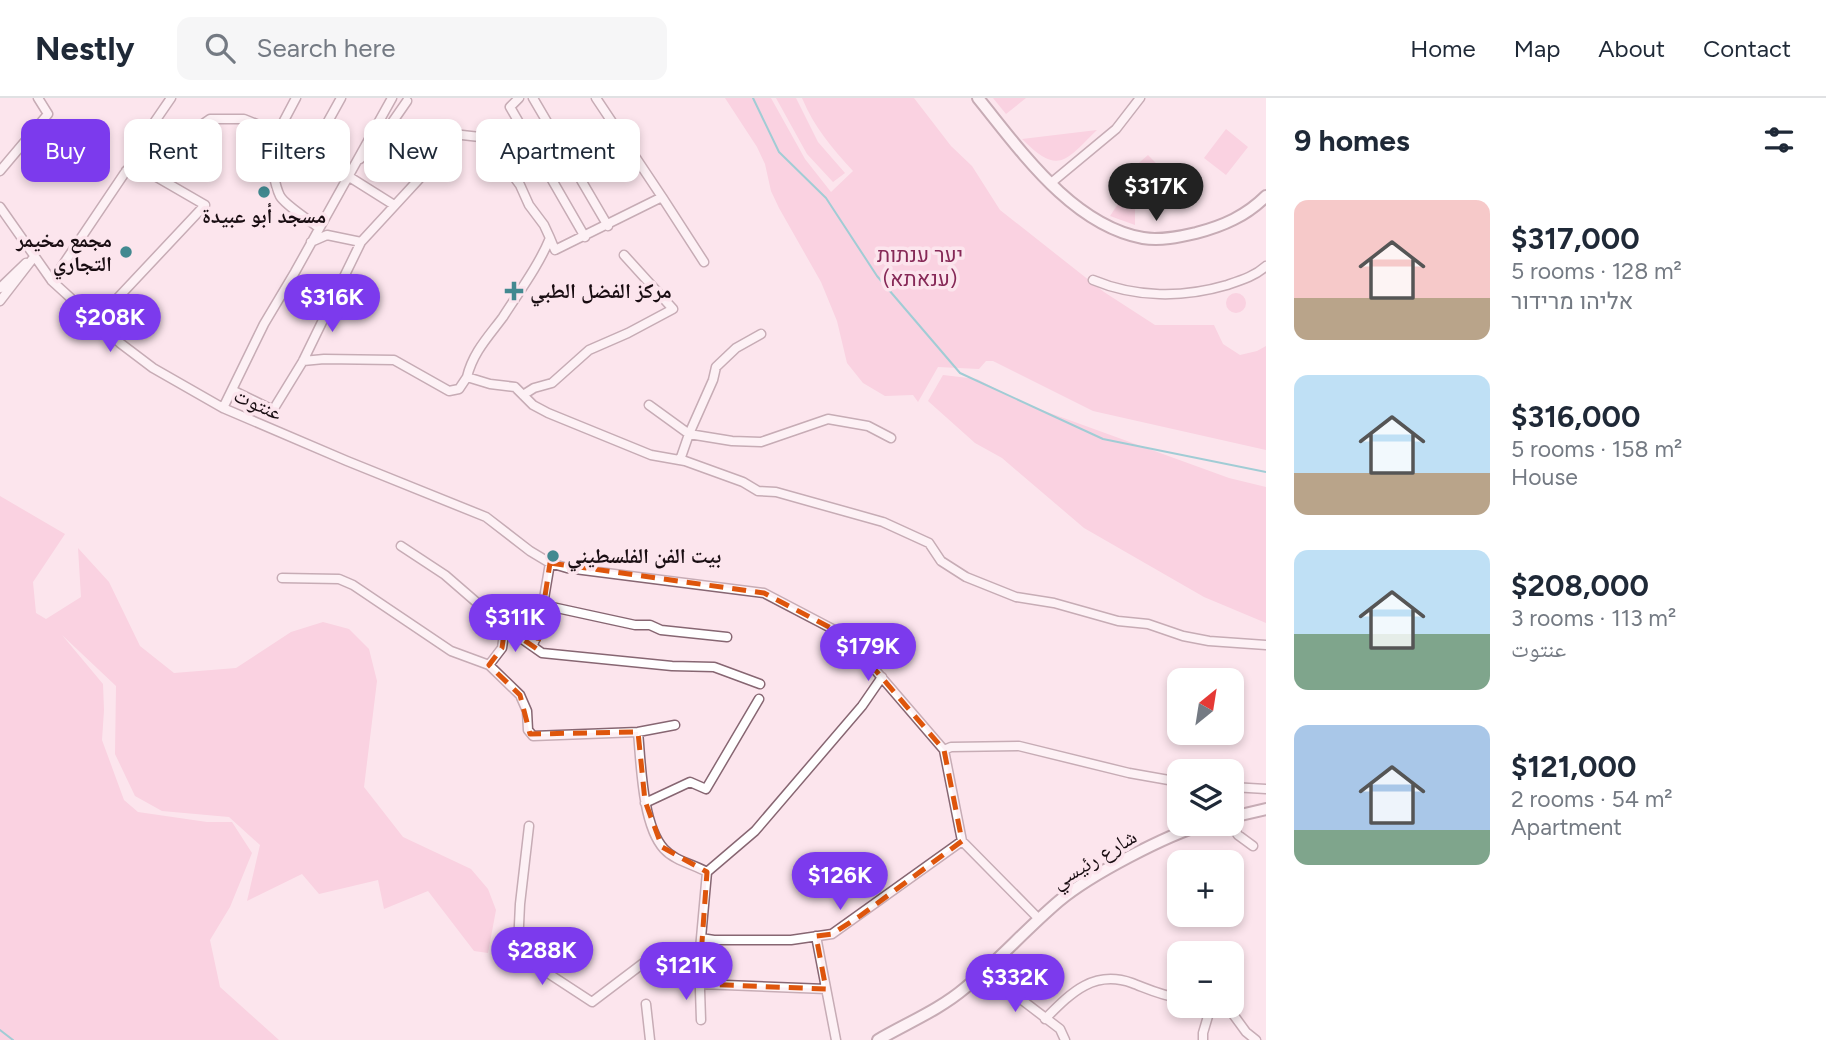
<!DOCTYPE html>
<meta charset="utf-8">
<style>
:root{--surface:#fff;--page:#f6f6f7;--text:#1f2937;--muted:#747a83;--line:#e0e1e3;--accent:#7c3aed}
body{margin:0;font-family:Figtree,"Noto Naskh Arabic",Heebo,sans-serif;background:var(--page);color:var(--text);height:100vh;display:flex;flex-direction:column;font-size:26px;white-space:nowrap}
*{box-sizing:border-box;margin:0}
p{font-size:23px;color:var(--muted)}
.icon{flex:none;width:38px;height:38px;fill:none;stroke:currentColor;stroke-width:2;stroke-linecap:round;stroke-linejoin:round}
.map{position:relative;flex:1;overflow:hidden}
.drawer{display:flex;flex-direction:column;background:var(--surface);width:560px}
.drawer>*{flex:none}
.banner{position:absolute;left:21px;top:21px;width:665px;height:63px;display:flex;gap:14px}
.needle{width:46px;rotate:30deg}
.fabs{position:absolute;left:1167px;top:570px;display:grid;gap:14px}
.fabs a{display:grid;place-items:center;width:77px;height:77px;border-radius:14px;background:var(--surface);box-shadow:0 4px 10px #0003;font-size:35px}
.price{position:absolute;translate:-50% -60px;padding:0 16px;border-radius:24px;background:var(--accent);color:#fff;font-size:23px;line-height:46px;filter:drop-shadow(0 2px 4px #0008)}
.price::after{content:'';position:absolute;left:50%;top:42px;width:21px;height:16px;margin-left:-10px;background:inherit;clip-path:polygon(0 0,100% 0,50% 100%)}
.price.active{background:#222;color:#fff}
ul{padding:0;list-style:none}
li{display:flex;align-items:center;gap:21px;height:175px;padding:0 28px}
li span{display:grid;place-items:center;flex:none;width:196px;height:140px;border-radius:14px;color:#555}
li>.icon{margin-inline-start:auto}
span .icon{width:84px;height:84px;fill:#fffc;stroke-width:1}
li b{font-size:30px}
h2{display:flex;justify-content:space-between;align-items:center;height:84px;padding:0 28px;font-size:30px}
.tag{padding:0 24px;border-radius:14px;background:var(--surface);box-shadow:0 4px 10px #0003;font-size:24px;line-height:63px}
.tag.active{background:var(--accent);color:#fff}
header{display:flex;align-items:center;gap:42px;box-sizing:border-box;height:98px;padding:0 35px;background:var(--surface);border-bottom:2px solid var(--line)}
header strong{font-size:33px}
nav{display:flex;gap:38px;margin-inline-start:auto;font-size:24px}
.search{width:490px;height:63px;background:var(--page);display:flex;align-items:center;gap:18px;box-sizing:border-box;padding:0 24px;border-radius:14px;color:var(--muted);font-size:26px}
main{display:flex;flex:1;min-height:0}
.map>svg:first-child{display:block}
</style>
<header>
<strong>Nestly</strong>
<div class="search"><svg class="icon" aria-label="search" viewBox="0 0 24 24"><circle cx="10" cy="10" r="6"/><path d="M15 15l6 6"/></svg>Search here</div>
<nav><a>Home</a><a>Map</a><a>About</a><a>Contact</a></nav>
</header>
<main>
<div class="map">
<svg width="1266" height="942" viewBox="0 0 1266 942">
<rect width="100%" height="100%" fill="#fce5ed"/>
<path fill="#f8bad2" d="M725 0H771L805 61 831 94 853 73C832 50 814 29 802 0H914L951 48 972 68 1000 112 1104 194 1155 227H1214L1223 246 1240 257 1257 253 1266 248V352L1093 313 993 263H986L979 271 938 269 918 304 913 297 885 298 863 285 847 265 837 223 821 184 779 110 771 93 765 66 757 49Z
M776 0H796L818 44 845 75 833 84 807 56Z
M993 0H1026L1006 16Z
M1226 31 1248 49 1226 77 1204 60Z
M1097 32C1065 63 1059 78 1022 41Z
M1148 57 1190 100 1135 101V127L1110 118 1122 100 1110 90Z
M1226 205a10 10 0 1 1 20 0a10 10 0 1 1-20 0Z
M943 277 977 281 1025 306 1229 380 1266 389V525L1204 499 1084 430 1002 360 975 345 928 303Z
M0 398 65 436 33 484 36 515 46 521 81 499 78 450 109 484 140 548 174 575 236 570 291 534 323 524 349 531 369 551 377 583 364 689 403 739 471 771 488 791 496 812 488 855 474 853 428 793 384 811 378 782 319 796 302 776 247 803 260 747 229 719 162 713 135 698 115 656 116 588 62 537 103 586 104 612 102 642 124 702 138 714 207 724H232L252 755 230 809 210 842 220 889 279 942H0Z"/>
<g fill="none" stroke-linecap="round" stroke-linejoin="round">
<path stroke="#33aeb8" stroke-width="2" d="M753 0 779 54 826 100 877 178 960 275 1103 341 1266 374
M0 932 13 942"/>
<defs>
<path id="street" d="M519 0 510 9 585 139
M533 0 608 128
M596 0 662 99
M269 31 278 34 394 107
M278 34 296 0
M311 54 341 0
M360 61 382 39 407 3
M0 73 48 16 38 0
M1051 85 1116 31 1140 0
M0 109 52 183 120 245 153 270 223 310 347 363 486 419 530 453 550 465 567 470 764 495 846 538 944 652 951 649 1019 648 1129 675 1180 684
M550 140 555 152 662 99 704 164
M311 144 327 137 361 144 432 67 453 36 480 39 494 52 520 87 529 107 544 127 550 140C539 167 519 194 503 219 489 238 473 254 467 279L490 286 515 289 533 307 548 315 651 357 685 363 743 384 758 393 776 394 883 424 929 445 941 463 966 479 1016 499 1054 505 1118 523 1148 526 1183 538 1209 543 1266 547
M1093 182C1136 200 1183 200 1227 187 1242 182 1255 178 1266 168
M52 183 126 73 144 54 149 32 171 0
M0 190 26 165
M0 203 34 159
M97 222 205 107 148 74 140 71 126 73 169 57 187 37 210 21H244L269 31C274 53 270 77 280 98 285 107 309 122 319 130
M303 263 324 261 394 262 449 293 459 291 467 279
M232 292 273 312 303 263 361 144
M523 297 534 290 552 285 589 252 628 235 673 211 624 157
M649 307 689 336 713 282 716 269 736 250 761 236
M223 310 264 226 295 174 392 0
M680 362 689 336 732 343 761 344 828 321 868 328 891 340
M401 448 445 477 505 529 542 555 672 568 714 569 760 586
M282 480 339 481 353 487 451 553 489 567 520 597 527 613 528 632 533 638 638 634 675 627
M543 507 635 527H650L661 532 727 539
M532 548 538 536 550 465
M489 567 502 550 505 529
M638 634C641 665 642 727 664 751 675 763 693 766 707 774L699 862 701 922
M944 652 962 743 1039 821
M1232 689 1266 691
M645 705 690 684 706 691 759 601
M1231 726 1238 737 1253 748
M529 728 520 806 518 848 540 870 592 904 654 857 699 862
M707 774 755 733 862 608 882 579
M816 838 836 942
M701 840 714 842H791L832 836 962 743
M984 873 1060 931 1065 942
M699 886 826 891
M646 906 650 942
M1227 908 1246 934 1256 942
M1045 921C1070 896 1093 871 1132 885 1148 891 1162 898 1180 900
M1203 942V935L1211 908"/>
<path id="secondary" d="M978 0C1021 53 1072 127 1143 140 1160 143 1179 139 1196 135 1223 128 1246 118 1266 98
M1232 719 1266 711
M878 942C907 925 939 912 965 890 998 863 1026 831 1059 803 1090 777 1166 737 1205 726"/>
</defs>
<use href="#street" stroke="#876672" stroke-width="11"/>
<use href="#secondary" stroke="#876672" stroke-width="14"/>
<use href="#street" stroke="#fff" stroke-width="8"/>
<use href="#secondary" stroke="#fff" stroke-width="10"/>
</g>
<path d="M0 0H1266V942H0ZM550 465 764 495 846 538 944 652 962 743 860 818 832 836 816 838 826 891 699 886 707 774 662 749 645 703 638 634 530 636 520 597 489 567 502 550 505 529 537 551Z" fill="#fce5ed" fill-opacity=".55" fill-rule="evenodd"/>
<path fill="none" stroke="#de550c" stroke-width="5" stroke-dasharray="14 9" stroke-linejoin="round" d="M550 465 764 495 846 538 944 652 962 743 860 818 832 836 816 838 826 891 699 886 707 774 662 749 645 703 638 634 530 636 520 597 489 567 502 550 505 529 537 551Z"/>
<g fill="#428990" stroke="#fce5ed" stroke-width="2.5">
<circle cx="264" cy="94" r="7"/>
<circle cx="126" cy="154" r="7"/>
<path d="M510.5 182.5h7v7h7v7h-7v7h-7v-7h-7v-7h7z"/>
<circle cx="553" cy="458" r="7"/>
</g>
<g text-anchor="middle" stroke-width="7" stroke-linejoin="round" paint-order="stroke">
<g font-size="21" font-weight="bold" fill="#190d12" stroke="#fce5ed" text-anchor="start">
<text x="264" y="125" text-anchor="middle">مسجد أبو عبيدة</text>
<text x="112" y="149" text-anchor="end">مجمع مخيمر<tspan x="112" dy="24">التجاري</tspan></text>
<text x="530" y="200">مركز الفضل الطبي</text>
<text x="567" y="465">بيت الفن الفلسطيني</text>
</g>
<g font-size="21" fill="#862957" stroke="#fce5ed">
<text x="920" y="164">יער ענתות<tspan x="920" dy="24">(ענאתא)</tspan></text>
</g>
<g font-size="21" fill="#190d12" stroke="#fce5ed">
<text transform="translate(258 306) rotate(24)" y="7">عنتوت</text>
<text transform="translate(1094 761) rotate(-31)" y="7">شارع رئيسي</text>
</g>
</g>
</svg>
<div class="fabs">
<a><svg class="needle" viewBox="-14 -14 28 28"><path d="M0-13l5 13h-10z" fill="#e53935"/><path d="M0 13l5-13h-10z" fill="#747a83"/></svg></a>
<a><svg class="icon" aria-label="layers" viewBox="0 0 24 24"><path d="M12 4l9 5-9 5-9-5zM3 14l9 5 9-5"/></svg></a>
<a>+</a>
<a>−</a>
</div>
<b class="price active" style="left:1156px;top:125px">$317K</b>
<b class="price" style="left:332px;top:236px">$316K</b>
<b class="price" style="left:110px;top:256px">$208K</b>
<b class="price" style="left:515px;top:556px">$311K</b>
<b class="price" style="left:868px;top:585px">$179K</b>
<b class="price" style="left:840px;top:814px">$126K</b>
<b class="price" style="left:542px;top:889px">$288K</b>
<b class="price" style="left:686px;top:904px">$121K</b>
<b class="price" style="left:1015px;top:916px">$332K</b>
<div class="banner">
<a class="tag active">Buy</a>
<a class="tag">Rent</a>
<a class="tag">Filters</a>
<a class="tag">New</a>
<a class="tag">Apartment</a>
</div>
</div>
<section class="drawer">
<h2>9 homes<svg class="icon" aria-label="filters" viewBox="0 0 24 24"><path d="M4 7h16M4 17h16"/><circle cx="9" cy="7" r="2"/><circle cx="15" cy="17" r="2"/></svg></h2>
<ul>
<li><span style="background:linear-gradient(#f6c9c9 70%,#b9a48a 0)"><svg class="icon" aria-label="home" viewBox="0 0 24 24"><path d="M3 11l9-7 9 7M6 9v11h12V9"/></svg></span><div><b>$317,000</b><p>5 rooms · 128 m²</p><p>אליהו מרידור</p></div></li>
<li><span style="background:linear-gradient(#bfe0f5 70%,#b9a48a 0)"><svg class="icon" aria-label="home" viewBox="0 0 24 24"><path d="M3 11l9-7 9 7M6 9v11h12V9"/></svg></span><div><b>$316,000</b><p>5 rooms · 158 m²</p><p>House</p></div></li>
<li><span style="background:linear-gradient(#bfe0f5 60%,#7fa58c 0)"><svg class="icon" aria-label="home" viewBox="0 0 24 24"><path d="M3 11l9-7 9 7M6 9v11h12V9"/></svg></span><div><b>$208,000</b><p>3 rooms · 113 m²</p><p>عنتوت</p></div></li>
<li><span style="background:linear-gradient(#a9c7e8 75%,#7fa58c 0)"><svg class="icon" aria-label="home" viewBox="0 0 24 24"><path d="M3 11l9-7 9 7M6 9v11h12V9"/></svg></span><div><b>$121,000</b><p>2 rooms · 54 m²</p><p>Apartment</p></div></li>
</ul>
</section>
</main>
